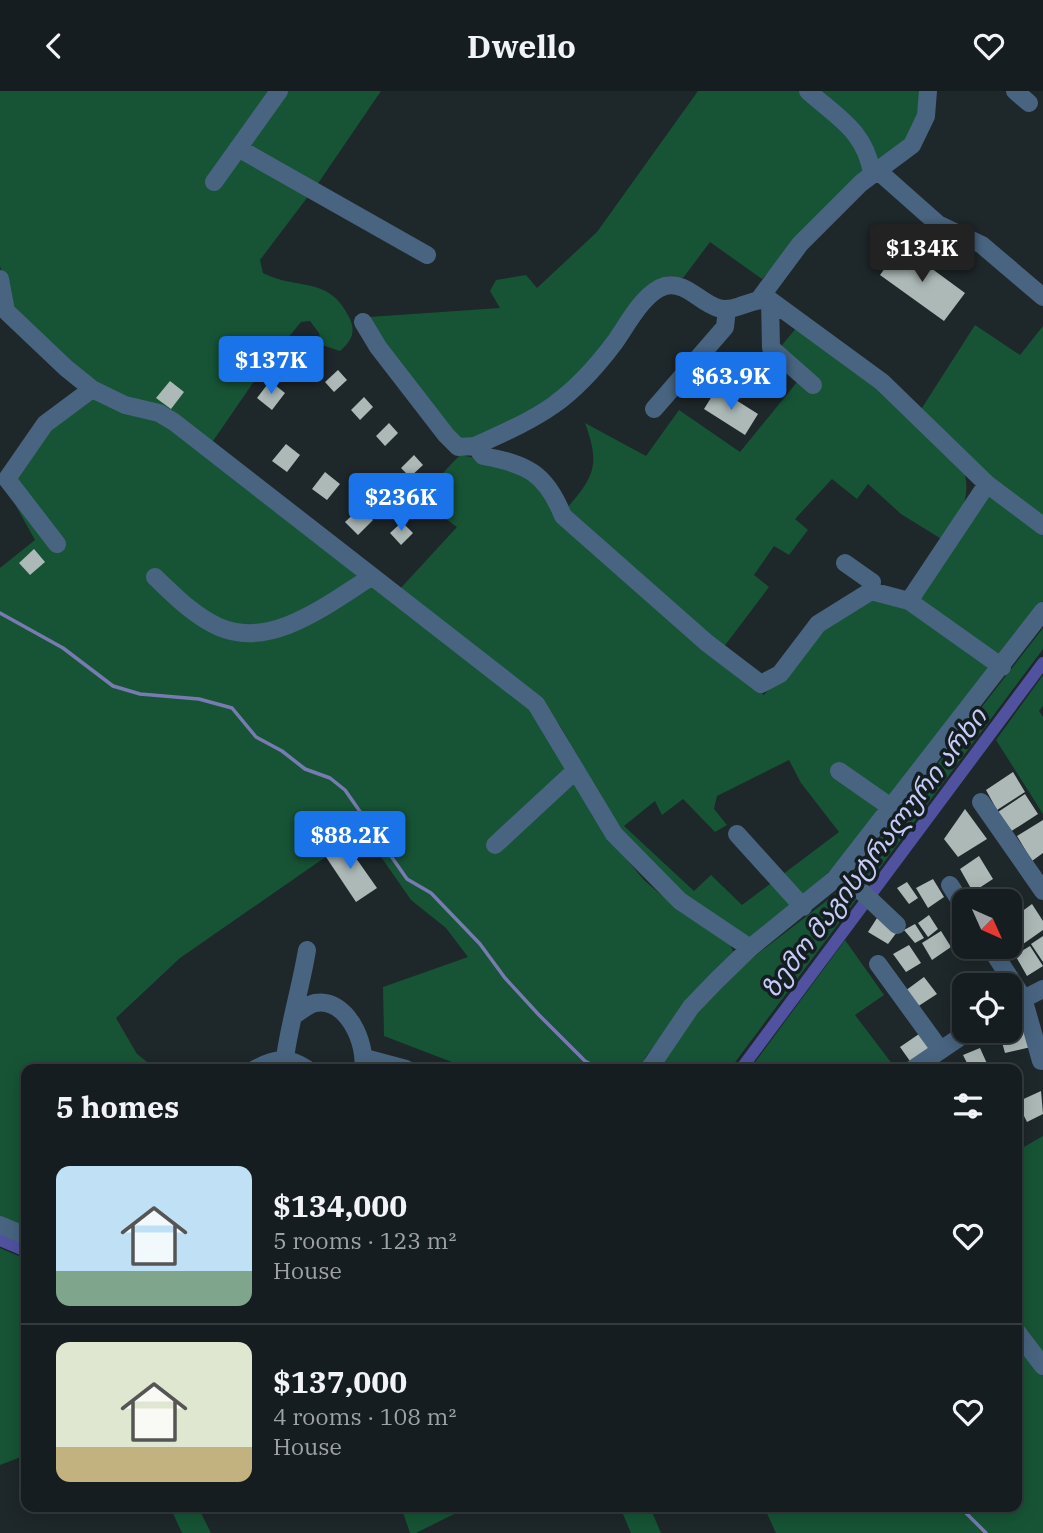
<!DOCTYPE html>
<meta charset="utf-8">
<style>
:root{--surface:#161d20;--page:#232a2d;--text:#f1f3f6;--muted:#9ea2a5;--line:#353b3e;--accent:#1a73e8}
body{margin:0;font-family:"IBM Plex Serif","Noto Sans Georgian",serif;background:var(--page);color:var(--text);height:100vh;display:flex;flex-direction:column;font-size:26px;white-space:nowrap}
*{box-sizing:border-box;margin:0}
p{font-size:23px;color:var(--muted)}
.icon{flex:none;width:38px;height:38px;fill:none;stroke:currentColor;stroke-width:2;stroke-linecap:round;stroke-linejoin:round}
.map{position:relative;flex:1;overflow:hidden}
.drawer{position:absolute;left:21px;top:973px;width:1001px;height:448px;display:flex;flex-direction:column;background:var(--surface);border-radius:14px;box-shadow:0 4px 18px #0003,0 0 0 2px var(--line)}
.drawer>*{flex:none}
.needle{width:46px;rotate:135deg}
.tools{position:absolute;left:952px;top:798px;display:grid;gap:14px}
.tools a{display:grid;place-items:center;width:70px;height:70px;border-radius:14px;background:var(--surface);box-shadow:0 4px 18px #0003,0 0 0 2px var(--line);font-size:35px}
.price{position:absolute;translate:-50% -60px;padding:0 16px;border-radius:7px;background:var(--accent);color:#fff;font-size:23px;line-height:46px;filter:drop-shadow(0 2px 4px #0008)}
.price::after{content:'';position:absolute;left:50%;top:42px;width:21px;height:16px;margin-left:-10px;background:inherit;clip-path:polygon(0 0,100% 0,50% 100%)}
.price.active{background:#222;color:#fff}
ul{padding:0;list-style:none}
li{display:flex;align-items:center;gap:21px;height:175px;padding:0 35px}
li+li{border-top:2px solid var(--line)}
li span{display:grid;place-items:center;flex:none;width:196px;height:140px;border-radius:14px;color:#555}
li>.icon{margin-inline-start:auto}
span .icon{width:84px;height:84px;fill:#fffc;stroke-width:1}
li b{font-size:30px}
h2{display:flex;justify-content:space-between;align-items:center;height:84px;padding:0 35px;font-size:30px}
header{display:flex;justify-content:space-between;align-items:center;height:91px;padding:0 35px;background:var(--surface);font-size:32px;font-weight:800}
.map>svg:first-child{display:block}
</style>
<header><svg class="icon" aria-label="back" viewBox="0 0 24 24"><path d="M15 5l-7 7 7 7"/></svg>Dwello<svg class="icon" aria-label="heart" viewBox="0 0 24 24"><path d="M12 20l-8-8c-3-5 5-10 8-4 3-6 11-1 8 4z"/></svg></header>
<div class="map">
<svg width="1043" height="1442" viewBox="0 0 1043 1442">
<rect width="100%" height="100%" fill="#1e272a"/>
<path fill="#175436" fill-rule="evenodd" d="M0 0H381L319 91 260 169 263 182C298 200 330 184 350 228 356 242 351 250 340 260L322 254 319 242 310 230 301 231 264 276 211 353 104 296 72 272 13 219 0 175Z
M698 0H922L919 24 902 54 839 106 762 188 710 151 683 187 668 185 654 192 567 300 535 322 463 351 381 252 369 226 500 217 490 200 496 189 526 184 537 197 597 141Z
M975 234 1020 264 1043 235V429L992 390 920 320Z
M797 236 880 294 965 384C971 411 957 428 943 449L901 423 868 393 857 408 832 388 795 428 808 439 789 464 774 455 754 484 769 496 723 557 567 417C595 385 600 373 585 332L646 365 679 319 740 361 806 280 778 259Z
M94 305 155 326 534 618 623 764 644 789 681 821 729 851 733 860 730 866 690 906 645 967 642 978H470L384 945 383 896 468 866 446 837 411 809 363 740 180 867 116 927 137 963 156 978H26V1154L0 1143V477L35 449 1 388 26 349Z
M460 364 502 372 528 383 579 449 764 604C799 567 830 509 886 505L991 573 839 772 752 850 684 810 624 748 559 633 535 605 398 500 457 436 418 408ZM789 669 801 692 839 741 742 814 711 784 694 800 624 735 655 710 662 724 683 708 715 741 727 734 714 718 717 705Z
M990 403 1043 442V510L999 565 918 511Z
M1043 537V558L730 978H656L698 917 756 864 838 801Z
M1043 584V615L1039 620 1043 626V723L996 649Z
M845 849 884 904 855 924 896 978H750Z
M1043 1045V1442H776L764 1416H1017V1060Z
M0 1157 26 1168V1364L0 1374Z
M170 1416H198L211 1442H182Z
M401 1416H468L416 1442H410Z
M620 1416H650L661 1442H631Z"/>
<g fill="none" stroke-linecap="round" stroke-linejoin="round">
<path stroke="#787bb2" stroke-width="3.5" d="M0 522 63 557 113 595 140 603 199 608 232 617 256 646 282 660 305 678 330 687 345 699 407 788 431 802 480 853 505 887 539 924 585 970 600 978
M960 1416 986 1442"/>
<path stroke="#5052a0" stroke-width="12" d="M741 978 1043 572
M0 1149 26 1160"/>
</g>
<path fill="#acb9b7" d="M901 155 965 202 944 230 880 184Z
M338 279 347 289 334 301 325 291Z
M170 290 184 301 171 318 156 307Z
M270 290 285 302 272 319 257 307Z
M717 297 758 323 745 344 704 318Z
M364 306 373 316 360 329 351 319Z
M389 332 398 342 385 355 376 345Z
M286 353 300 364 287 381 272 370Z
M414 364 423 374 410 386 401 377Z
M325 381 340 393 327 409 312 398Z
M361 416 373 429 358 444 345 431Z
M402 431 413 442 401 454 390 442Z
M34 458 45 471 30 484 19 472Z
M1013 681 1025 701 997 719 986 699Z
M1025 703 1038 723 1010 741 998 721Z
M965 718 987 748 958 766 944 748Z
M1043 729V762L1032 770 1017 745Z
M344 750 377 797 356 811 324 763Z
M979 765 993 788 973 801 960 778Z
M933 788 944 806 928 817 916 797Z
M907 791 918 807 909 813 897 797Z
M1032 813 1043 830V839L1013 860 1010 855V829Z
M929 824 938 838 928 846 918 832Z
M877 827 897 841 888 853 868 841Z
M915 833 924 847 915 852 904 839Z
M964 833V856H971L964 861 950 841Z
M941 840 951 856 932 869 922 852Z
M1043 845V871L1031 853Z
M909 854 921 872 906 881 893 863Z
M1030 855 1043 875 1027 885 1015 864Z
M924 886 937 903 917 916 905 900Z
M1025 932 1031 956 1005 962 999 940H1010V935Z
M919 943 930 959 912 973 900 956Z
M980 957 989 977 970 978 963 964Z
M1041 1000 1043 1023 1027 1031 1017 1011Z"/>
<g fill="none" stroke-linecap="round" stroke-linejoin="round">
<path stroke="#486480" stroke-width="18" d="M808 0C838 27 865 40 872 82
M1015 0 1029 12
M238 57 427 164
M877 79 938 133 982 154 1043 206
M214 91 279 0
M0 188 6 220 66 277 92 298 125 314 159 322 174 331 536 613 614 743 680 810 750 857
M760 207 800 153 861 92 912 54 926 25 928 0
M770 209 771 257 813 294
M363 231 378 256 446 344 458 356 475 355
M654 318 725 236 727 218
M57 453 7 388 45 333 92 298
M845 472 872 491 871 500
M155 486C174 504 194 525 219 536 271 559 328 513 371 486
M909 510 987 393
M1002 576 909 510 871 500 818 533 780 583 761 593 707 552 563 425C546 382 527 373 483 365L475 355C542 325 570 311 615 251 627 234 644 201 665 195 686 190 700 212 718 217 736 222 752 206 770 209L882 291 987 393 1043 435
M839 680 892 717
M981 711 1043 800
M737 743 803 816
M495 754 576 679
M841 781 897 834
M950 794 964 816
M990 856 1023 907 1041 970
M878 873 939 957
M1010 915 1043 898
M296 923C301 920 309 913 315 912 347 906 367 953 363 978
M285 967C290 930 301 896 307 859
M365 967 406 978
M255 978C276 967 287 965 307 978
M649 978 691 916 716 890 750 857 835 788 1043 520
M913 978 969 940
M0 1134 26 1145
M1017 1241 1043 1275"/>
</g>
<g text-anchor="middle" stroke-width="7" stroke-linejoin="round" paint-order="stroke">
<g font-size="26" font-style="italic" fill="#c6cbf7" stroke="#141e21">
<text transform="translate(874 762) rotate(-53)" y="9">ზემო მაგისტრალური არხი</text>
</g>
</g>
</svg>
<div class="tools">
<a><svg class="needle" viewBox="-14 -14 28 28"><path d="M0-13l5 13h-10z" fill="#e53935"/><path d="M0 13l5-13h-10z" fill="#9ea2a5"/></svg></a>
<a><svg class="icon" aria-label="locate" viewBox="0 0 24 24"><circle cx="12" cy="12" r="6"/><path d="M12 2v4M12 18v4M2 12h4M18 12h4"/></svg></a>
</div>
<b class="price active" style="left:922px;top:193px">$134K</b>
<b class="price" style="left:271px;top:305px">$137K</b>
<b class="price" style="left:731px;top:321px">$63.9K</b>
<b class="price" style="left:401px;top:442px">$236K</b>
<b class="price" style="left:350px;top:780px">$88.2K</b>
<section class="drawer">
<h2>5 homes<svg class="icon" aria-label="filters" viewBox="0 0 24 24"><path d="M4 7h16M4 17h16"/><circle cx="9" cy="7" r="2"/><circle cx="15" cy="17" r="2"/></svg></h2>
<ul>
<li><span style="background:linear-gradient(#bfe0f5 75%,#7fa58c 0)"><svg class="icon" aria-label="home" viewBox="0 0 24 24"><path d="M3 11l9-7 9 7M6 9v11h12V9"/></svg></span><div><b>$134,000</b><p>5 rooms · 123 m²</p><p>House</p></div><svg class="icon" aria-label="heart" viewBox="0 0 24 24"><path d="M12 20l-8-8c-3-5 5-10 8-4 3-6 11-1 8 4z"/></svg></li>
<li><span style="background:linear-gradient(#dfe7d0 75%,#c2b280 0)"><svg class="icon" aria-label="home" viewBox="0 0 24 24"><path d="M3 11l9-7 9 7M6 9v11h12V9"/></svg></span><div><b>$137,000</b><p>4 rooms · 108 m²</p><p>House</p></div><svg class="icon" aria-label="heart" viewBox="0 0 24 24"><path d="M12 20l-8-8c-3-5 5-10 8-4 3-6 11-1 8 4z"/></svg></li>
</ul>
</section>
</div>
